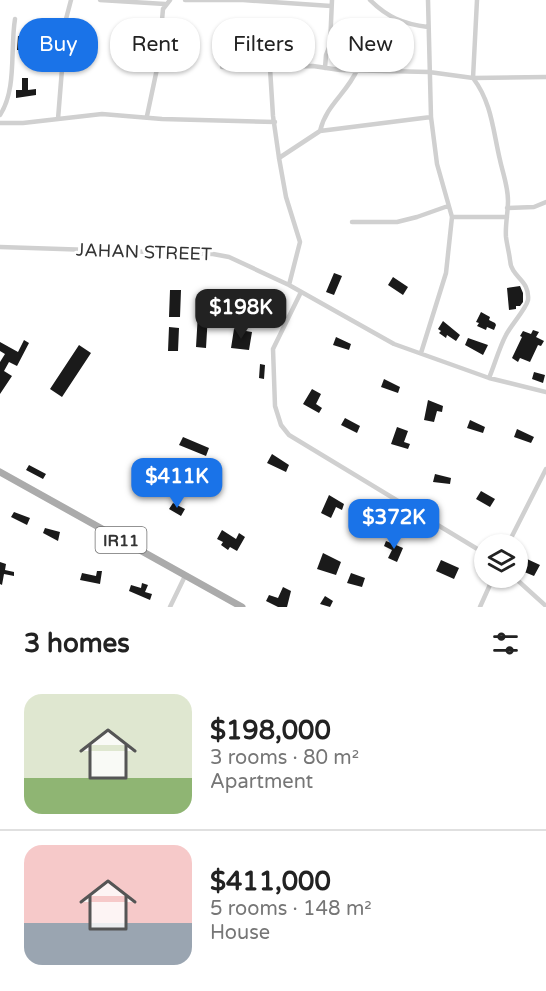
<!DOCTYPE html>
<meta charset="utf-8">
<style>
:root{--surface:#fff;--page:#f6f6f6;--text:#222;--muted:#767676;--line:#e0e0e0;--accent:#1a73e8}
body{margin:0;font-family:"Varela Round",sans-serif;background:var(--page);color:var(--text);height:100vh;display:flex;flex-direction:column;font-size:22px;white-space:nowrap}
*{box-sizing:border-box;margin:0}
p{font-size:20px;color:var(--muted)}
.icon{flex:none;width:33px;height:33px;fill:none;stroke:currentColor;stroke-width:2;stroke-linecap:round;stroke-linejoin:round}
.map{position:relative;height:607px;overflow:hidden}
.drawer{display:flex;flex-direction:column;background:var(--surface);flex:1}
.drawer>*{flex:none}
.hud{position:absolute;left:18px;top:18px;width:510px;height:54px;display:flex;gap:12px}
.controls{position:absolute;left:474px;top:534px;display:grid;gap:12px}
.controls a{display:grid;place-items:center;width:54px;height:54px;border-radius:50%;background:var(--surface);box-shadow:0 2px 4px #0004;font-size:30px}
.price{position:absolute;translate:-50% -51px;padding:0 14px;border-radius:12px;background:var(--accent);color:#fff;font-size:20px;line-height:39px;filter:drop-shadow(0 2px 3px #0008)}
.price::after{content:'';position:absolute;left:50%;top:36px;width:18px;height:14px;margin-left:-9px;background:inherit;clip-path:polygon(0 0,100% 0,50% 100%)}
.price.on{background:#222;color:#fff}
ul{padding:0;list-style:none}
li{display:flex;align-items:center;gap:18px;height:150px;padding:0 24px}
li+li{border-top:2px solid var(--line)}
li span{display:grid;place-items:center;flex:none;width:168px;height:120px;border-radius:18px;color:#555}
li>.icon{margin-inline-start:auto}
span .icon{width:72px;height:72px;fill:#fffc;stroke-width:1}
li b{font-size:26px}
h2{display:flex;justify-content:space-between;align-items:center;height:72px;padding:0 24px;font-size:26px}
.pill{padding:0 21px;border-radius:24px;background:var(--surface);box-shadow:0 2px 4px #0004;font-size:21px;line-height:54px}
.pill.on{background:var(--accent);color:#fff}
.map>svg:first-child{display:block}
</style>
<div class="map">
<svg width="546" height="607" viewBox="0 0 546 607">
<rect width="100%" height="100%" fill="#fff"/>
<path fill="#1a1a1a" d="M18 36 30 37V42H36L35 51 17 50Z
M22 78H28V90L36 89V95L16 98V90H22Z
M334 273 342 276 334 295 326 292Z
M393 277 408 287 403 295 388 285Z
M520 286 523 293V302L520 306H516V309L509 310 507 288Z
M170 290H181L180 317H169Z
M199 296 209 297 206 348 196 347Z
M481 312 490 317 489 320 495 323 496 325 494 330 487 327 486 330 477 326 479 323 476 322Z
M443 321 460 335 456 341 447 335 446 338 439 333 441 331 438 329Z
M169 327 179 328 178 351H168Z
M234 329 252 332 249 350 231 348Z
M533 330 539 332 536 337 544 341 541 346 538 345 530 362 520 358 518 362 512 358 522 337 520 336 523 331 531 334Z
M336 337 351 344 349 350 333 345Z
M468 338 488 345 483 355 465 345Z
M24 340 29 343 17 366 9 362 4 371 12 376 0 394V362L5 354 0 351V342L18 352Z
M79 345 91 353 62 397 50 389Z
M260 364 265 365 264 379 259 378Z
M534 372 545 375 543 383 532 379Z
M384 379 400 387 398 393 381 387Z
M312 389 321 394 316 404 322 408 319 413 303 404Z
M428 400 443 406 442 412 437 411 434 422 424 420Z
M345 418 360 426 357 433 341 425Z
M470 420 485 427 483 433 467 428Z
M397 427 408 431 404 442 410 444 408 449 391 444Z
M517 429 534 437 531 443 514 437Z
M183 437 209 448 206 456 179 445Z
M272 454 289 465 286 472 267 463Z
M29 465 46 474 43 479 26 470Z
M435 474 451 478 450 484 433 482Z
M481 491 495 499 490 507 476 499Z
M329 495 344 504 342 510 336 507 331 518 321 513Z
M173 503 185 509 181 516 169 509Z
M14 512 30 518 27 525 11 517Z
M45 528 60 532 58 541 43 533Z
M222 530 236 539 239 533 245 537 237 551 230 547 228 550 221 545 223 542 217 539Z
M393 538 398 540 396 545 403 548 397 562 388 558 392 550 384 546 386 541 391 543Z
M323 553 341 562 336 575 317 569Z
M527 559 540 565 534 576 522 571Z
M441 560 459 568 454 579 436 571Z
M0 562 6 564 5 570 14 572V576L4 574 2 585 0 584Z
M97 571H102L100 584 80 580 82 573 96 576Z
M351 573 365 578 362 587 347 583Z
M142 583 148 585 145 592 152 594 150 600 129 591 131 585 141 588Z
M283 587 291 591 287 607H278L266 601 269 595 278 598Z
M325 596 333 601 330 607 320 604Z"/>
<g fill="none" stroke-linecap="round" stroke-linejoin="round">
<path stroke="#d0d0d0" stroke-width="4.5" d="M100 0 165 4
M185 0H243L331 6
M370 0C387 17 403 24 428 27
M477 0 473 78C492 103 493 131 500 160 503 174 508 186 508 201 508 213 505 225 506 237 507 245 509 252 510 260 511 278 530 279 528 300 526 309 511 325 506 335 499 348 495 364 489 378
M222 67 313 66 340 70 429 72 473 78 546 77
M270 68 273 116 279 158 286 197 300 242 289 285
M325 68 326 55 330 45 332 0
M0 115C17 89 10 50 15 19
M147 116 158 64 163 9 170 0
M58 119 66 19 71 0
M0 123H23L102 114 162 119 275 122
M320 131C326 105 347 93 357 70
M279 158 320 131 431 117
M507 208 534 207 546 202
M452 217H507
M352 222H397L417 217 448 206
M0 247 213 254 229 257 289 285 394 344 489 378 546 392
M301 292 273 349 275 406 281 425 289 435 484 553
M421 353 446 273 452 217 437 164 431 117 428 0
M508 544 546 469
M515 578 546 606
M170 607 185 576
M480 607 493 578"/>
<path stroke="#ababab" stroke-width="7" d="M0 472 242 607"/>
</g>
<g text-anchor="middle" stroke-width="6" stroke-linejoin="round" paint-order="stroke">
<rect fill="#fff" stroke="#707070" stroke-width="1.5" x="95.5" y="527" width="51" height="26" rx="4.5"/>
<g font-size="16" font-weight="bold" fill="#333">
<text x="121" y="546">IR11</text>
</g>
<g font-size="18" fill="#333" stroke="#fff">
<text transform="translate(144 252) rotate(2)" y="6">JAHAN STREET</text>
</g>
</g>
</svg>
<div class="controls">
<a><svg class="icon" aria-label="layers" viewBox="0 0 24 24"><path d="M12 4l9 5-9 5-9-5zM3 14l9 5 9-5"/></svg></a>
</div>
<b class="price on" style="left:241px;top:340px">$198K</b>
<b class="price" style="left:177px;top:509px">$411K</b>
<b class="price" style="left:394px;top:550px">$372K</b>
<div class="hud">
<a class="pill on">Buy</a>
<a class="pill">Rent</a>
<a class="pill">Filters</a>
<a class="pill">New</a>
</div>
</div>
<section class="drawer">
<h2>3 homes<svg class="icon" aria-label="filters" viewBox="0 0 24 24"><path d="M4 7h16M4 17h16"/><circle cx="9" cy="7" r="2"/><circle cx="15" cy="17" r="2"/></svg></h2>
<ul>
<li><span style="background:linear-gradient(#dfe7d0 70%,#8fb573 0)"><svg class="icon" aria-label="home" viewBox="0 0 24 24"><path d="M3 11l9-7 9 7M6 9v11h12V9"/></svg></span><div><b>$198,000</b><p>3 rooms · 80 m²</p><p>Apartment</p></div></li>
<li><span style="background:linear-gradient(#f6c9c9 65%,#9aa5b1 0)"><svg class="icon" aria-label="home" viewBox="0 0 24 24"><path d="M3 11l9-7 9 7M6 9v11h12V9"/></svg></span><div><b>$411,000</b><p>5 rooms · 148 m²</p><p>House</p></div></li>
</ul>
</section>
